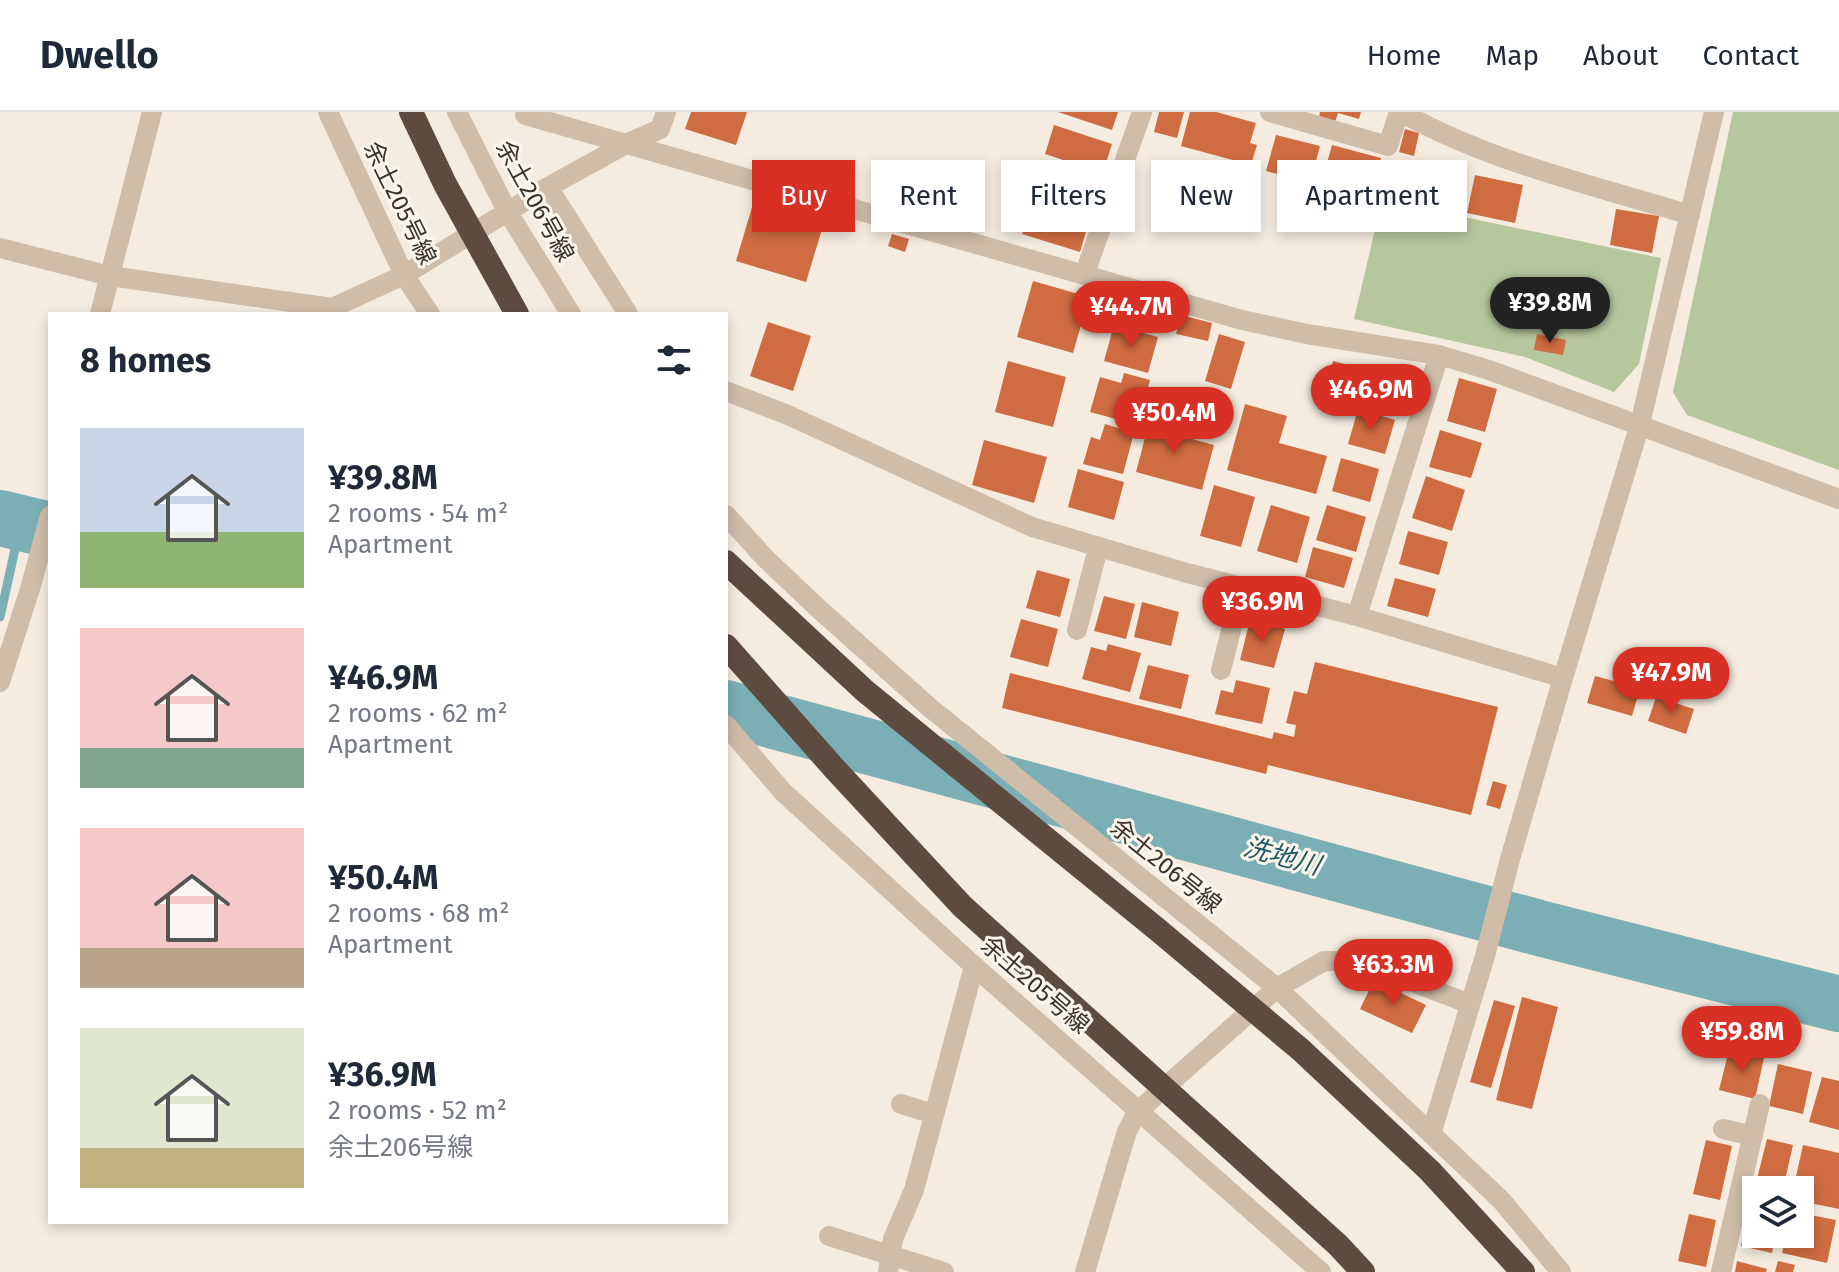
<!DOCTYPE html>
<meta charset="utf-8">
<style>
:root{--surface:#fff;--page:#f6f6f7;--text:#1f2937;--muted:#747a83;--line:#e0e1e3;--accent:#d93025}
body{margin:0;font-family:"Fira Sans","Noto Sans JP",sans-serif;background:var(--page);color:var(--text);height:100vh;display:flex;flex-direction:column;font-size:30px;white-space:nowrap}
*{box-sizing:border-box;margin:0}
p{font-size:26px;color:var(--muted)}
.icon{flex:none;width:44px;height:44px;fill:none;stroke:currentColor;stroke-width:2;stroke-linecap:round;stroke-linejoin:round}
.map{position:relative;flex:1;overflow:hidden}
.details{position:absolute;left:48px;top:200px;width:680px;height:912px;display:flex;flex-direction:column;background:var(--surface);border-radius:0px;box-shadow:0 4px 12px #0003}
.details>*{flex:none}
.hud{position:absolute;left:752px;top:48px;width:760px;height:72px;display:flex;gap:16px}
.controls{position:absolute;left:1742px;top:1064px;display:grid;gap:16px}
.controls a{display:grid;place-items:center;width:72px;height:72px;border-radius:0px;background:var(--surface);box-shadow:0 4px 12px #0003;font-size:40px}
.price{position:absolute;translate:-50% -68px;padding:0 18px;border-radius:28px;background:var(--accent);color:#fff;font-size:26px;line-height:52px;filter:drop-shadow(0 2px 4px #0008)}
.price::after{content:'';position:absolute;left:50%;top:48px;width:24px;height:18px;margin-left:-12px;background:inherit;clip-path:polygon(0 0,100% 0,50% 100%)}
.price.on{background:#222;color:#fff}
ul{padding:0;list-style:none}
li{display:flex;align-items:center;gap:24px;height:200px;padding:0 32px}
li span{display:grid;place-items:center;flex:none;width:224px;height:160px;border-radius:0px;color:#555}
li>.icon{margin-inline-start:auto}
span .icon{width:96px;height:96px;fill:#fffc;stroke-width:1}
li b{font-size:34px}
h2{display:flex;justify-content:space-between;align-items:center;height:96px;padding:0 32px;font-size:34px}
.tag{padding:0 28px;border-radius:0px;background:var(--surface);box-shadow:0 4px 12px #0003;font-size:28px;line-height:72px}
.tag.on{background:var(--accent);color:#fff}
header{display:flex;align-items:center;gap:48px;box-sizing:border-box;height:112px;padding:0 40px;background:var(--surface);border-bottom:2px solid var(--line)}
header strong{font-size:38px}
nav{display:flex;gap:44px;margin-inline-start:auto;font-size:28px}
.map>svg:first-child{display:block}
</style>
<header>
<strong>Dwello</strong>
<nav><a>Home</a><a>Map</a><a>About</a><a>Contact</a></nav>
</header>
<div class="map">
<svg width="1839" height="1160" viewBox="0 0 1839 1160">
<rect width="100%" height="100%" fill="#f5ecdf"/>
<path fill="#b6c69d" d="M1733 0H1839V358L1687 303 1673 280Z
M1382 88 1661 146 1639 252 1614 280 1525 245 1354 207Z"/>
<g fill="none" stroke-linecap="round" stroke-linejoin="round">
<path stroke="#7bafb5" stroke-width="9" d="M0 505 21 410"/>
<path stroke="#7bafb5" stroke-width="56" d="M0 406 50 418
M726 596 1543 817 1839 892"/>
</g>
<path fill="#d06c41" d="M691 0H747L736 33 685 17Z
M1058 0H1118L1112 18Z
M1159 0H1184L1177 26 1154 20Z
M1190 0H1216L1256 11 1250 31 1257 33 1251 53 1181 34Z
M1320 0H1361L1359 7 1338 1 1335 10 1319 5Z
M1054 13 1112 32 1103 61 1045 42Z
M1405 17 1419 21 1414 44 1399 40Z
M1276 23 1320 34 1310 71 1266 59Z
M1332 33 1381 46 1370 86 1321 73Z
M1043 49 1092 64 1083 93 1034 79Z
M1403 49 1467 66 1458 99 1394 81Z
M1475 63 1523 73 1515 111 1467 101Z
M1032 89 1090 106 1080 140 1022 122Z
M753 92 823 114 806 170 736 149Z
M1616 97 1659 104 1652 141 1610 133Z
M892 122 909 127 905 140 888 134Z
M1033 169 1089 185 1073 241 1017 225Z
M1181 203 1212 211 1208 229 1176 222Z
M768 210 811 224 793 279 750 264Z
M1114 213 1158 225 1148 261 1104 249Z
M1219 222 1245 230 1231 277 1205 269Z
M1537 222 1566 228 1563 243 1534 238Z
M1008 249 1066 265 1053 315 995 300Z
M1333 249 1360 256 1352 287 1324 279Z
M1370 253 1409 265 1399 298 1360 287Z
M1124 261 1150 268 1138 313 1090 300 1100 265 1121 271Z
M1459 266 1497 277 1485 320 1447 309Z
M1245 292 1287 304 1279 331 1327 344 1316 382 1227 358Z
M1358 297 1395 308 1385 342 1348 332Z
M1151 303 1184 312 1181 324 1214 333 1202 378 1136 360Z
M1105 312 1134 321 1123 362 1083 352 1091 325 1100 328Z
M1440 318 1482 331 1471 366 1429 355Z
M984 328 1047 345 1034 391 972 373Z
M1341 346 1379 357 1370 390 1332 379Z
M1078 357 1124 370 1114 408 1068 395Z
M1426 364 1465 378 1452 419 1412 406Z
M1214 373 1255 385 1241 435 1200 424Z
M1271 393 1310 405 1297 451 1257 439Z
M1327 393 1366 405 1356 440 1316 428Z
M1408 419 1448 430 1439 463 1399 452Z
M1313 435 1353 446 1344 476 1305 465Z
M1037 458 1070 467 1060 505 1026 496Z
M1395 466 1436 477 1428 505 1387 494Z
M1104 484 1135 492 1126 527 1094 519Z
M1142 490 1179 500 1171 534 1134 525Z
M1021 507 1058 517 1048 555 1010 545Z
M1250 508 1285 517 1274 556 1240 548Z
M1108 532 1141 541 1130 580 1082 567 1091 535 1106 539Z
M1315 550 1498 595 1471 703 1268 653 1266 662 1002 596 1010 561 1272 627 1274 620 1294 625 1296 613 1286 611 1294 579 1307 582Z
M1148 553 1189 563 1181 597 1139 587Z
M1595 564 1640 576 1632 604 1587 591Z
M1236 568 1270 576 1262 612 1215 602 1221 578 1233 581Z
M1656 585 1694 597 1686 622 1648 609Z
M1493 669 1507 673 1500 697 1486 693Z
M1374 868 1426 893 1412 921 1360 897Z
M1522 885 1558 895 1532 997 1496 988Z
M1494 888 1515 894 1491 976 1470 970Z
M1729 938 1764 946 1755 987 1719 978Z
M1778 952 1812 960 1803 1002 1769 994Z
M1822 965 1839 969V1018L1809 1010Z
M1767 1027 1793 1033 1783 1077 1756 1071Z
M1706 1028 1732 1034 1720 1088 1693 1082Z
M1803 1033 1839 1041V1097L1800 1089V1078H1793Z
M1752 1089 1756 1090V1122H1776L1772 1141 1741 1134Z
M1800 1101 1836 1108 1827 1151 1782 1141 1786 1122H1800Z
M1689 1102 1716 1108 1706 1155 1678 1149Z
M1737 1149 1767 1157 1766 1160H1735Z
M1778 1149 1795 1153 1793 1160H1775Z"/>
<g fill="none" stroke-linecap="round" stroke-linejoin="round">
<path stroke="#cfbca9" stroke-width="20" d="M328 0 404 163 430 202
M457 0 507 99 571 202
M1270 0 1388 34 1399 0
M1401 0C1489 50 1593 73 1690 103
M525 3 1242 208 1307 222 1439 243 1489 258 1839 387
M548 75 628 202
M0 136 110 164 332 196 404 163 548 75 626 32 660 17 666 0
M1085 161 1142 0
M100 202 152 0
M726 279 788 303 1032 415 1187 461 1357 504 1563 566
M726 403 766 447 820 498 929 595 1277 876 1502 1089 1561 1160
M1357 504 1439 243
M1077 518 1098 436
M1221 558 1242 475
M0 570 30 477 50 404
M726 613 783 680 974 854 1321 1160
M901 992 934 1002
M1723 1017 1753 1024
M1431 1022 1485 844 1510 747 1563 566 1640 312 1714 0
M829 1124 944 1160
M888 1160 893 1127 914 1078 974 854
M1085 1160 1127 1019 1138 999 1277 876 1324 849H1358L1470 892
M1721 1160 1760 992"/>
<path stroke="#5d4b40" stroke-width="24" d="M411 0 445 72 517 202
M726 450 865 579 1158 818 1301 938 1430 1059 1523 1160
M726 534 833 655 962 794 1338 1133 1363 1160"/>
</g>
<g text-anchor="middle" stroke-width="6" stroke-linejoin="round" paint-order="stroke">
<g font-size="24" fill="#3b3029" stroke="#fcf5ec">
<text transform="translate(535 89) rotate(61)" y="8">余土206号線</text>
<text transform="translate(400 91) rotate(64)" y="8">余土205号線</text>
<text transform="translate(1166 754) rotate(39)" y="8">余土206号線</text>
<text transform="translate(1035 873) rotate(41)" y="8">余土205号線</text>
</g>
<g font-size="26" font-style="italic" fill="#1a5961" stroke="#fcf5ec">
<text transform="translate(1282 744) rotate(15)" y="9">洗地川</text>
</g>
</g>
</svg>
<div class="controls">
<a><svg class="icon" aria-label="layers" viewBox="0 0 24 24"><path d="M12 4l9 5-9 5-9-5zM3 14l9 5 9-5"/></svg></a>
</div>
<b class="price on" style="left:1550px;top:233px">¥39.8M</b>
<b class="price" style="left:1131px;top:237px">¥44.7M</b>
<b class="price" style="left:1371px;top:320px">¥46.9M</b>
<b class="price" style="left:1174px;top:343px">¥50.4M</b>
<b class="price" style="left:1262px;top:532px">¥36.9M</b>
<b class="price" style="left:1671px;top:603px">¥47.9M</b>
<b class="price" style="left:1393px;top:895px">¥63.3M</b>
<b class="price" style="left:1742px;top:962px">¥59.8M</b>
<div class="hud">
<a class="tag on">Buy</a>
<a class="tag">Rent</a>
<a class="tag">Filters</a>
<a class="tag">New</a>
<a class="tag">Apartment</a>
</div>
<section class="details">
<h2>8 homes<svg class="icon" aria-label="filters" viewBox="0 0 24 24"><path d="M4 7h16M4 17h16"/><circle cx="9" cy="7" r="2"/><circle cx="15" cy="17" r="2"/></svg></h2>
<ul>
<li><span style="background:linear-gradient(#c9d6e8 65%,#8fb573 0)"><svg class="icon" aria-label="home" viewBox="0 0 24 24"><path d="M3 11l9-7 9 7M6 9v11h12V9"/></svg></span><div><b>¥39.8M</b><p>2 rooms · 54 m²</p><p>Apartment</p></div></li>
<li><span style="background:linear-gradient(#f6c9c9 75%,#7fa58c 0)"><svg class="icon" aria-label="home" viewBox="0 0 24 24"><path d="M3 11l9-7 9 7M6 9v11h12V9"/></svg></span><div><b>¥46.9M</b><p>2 rooms · 62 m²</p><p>Apartment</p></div></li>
<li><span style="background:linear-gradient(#f6c9c9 75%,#b9a48a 0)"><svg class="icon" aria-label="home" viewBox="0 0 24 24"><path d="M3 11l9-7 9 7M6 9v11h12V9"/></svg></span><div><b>¥50.4M</b><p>2 rooms · 68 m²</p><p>Apartment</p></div></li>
<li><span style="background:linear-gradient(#dfe7d0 75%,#c2b280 0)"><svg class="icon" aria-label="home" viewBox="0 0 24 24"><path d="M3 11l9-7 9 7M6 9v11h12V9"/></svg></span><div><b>¥36.9M</b><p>2 rooms · 52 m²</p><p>余土206号線</p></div></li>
</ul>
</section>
</div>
